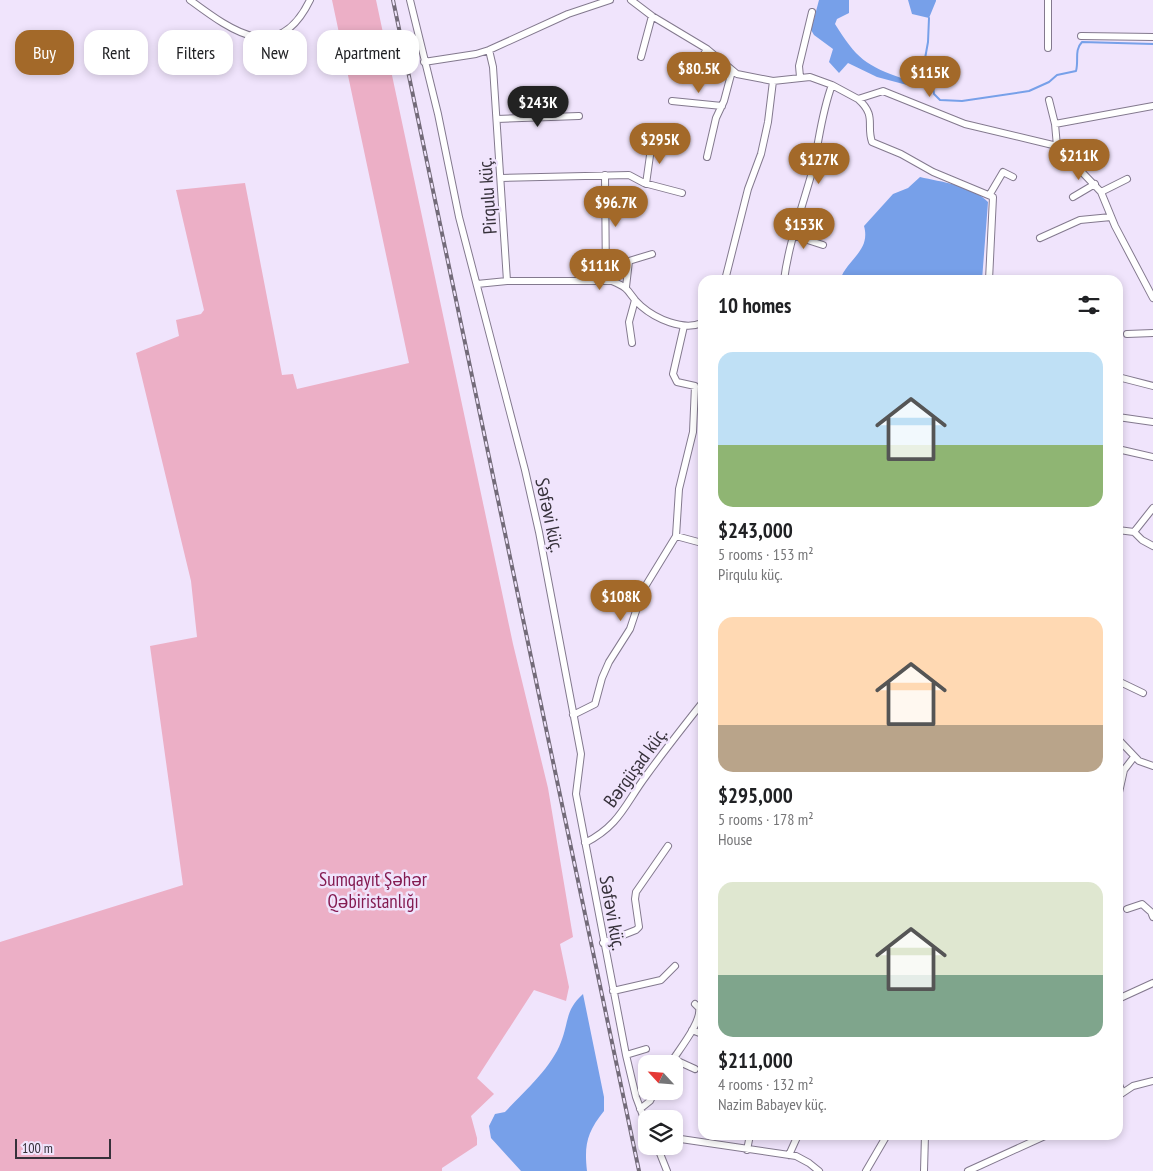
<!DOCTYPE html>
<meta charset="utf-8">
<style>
:root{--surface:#fff;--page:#f6f6f6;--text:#202124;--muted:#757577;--accent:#a36929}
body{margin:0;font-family:"PT Sans Narrow",sans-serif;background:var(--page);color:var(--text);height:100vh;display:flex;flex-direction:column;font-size:19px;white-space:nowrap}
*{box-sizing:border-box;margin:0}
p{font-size:16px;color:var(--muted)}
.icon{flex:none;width:28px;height:28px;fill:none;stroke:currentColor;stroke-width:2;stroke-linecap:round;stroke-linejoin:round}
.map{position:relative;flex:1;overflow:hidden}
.side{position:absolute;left:698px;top:275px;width:425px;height:865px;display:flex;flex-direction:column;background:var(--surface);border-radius:15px;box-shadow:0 2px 8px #0003}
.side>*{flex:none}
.banner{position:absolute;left:15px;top:30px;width:475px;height:45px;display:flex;gap:10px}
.needle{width:32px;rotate:296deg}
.controls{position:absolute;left:638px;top:1055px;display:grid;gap:10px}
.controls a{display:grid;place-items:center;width:45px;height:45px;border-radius:10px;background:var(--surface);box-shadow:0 2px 8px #0003;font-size:25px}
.scale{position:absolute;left:15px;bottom:12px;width:96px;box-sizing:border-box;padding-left:5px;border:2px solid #36313a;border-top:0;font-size:14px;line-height:18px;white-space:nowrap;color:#36313a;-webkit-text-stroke:4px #f0e4fc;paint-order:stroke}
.price{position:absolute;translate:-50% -42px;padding:0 11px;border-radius:18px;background:var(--accent);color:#fff;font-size:16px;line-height:32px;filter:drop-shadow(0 1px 2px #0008)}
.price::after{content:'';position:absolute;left:50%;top:30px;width:15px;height:11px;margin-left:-8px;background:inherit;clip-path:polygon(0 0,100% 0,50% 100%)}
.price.selected{background:#222;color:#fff}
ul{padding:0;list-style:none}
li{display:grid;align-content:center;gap:10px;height:265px;padding:0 20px}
li span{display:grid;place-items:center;height:155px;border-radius:15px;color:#555}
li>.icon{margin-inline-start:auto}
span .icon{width:90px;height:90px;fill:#fffc;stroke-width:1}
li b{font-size:21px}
h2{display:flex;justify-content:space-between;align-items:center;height:60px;padding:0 20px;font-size:21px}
.pill{padding:0 18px;border-radius:15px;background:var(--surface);box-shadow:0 2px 8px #0003;font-size:18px;line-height:45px}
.pill.selected{background:var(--accent);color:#fff}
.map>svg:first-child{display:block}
</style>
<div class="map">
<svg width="1153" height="1171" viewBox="0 0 1153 1171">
<rect width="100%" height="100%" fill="#f0e4fc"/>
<path fill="#ecafc6" d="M332 0H376L513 644 548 788 573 937 560 944 569 987 566 1001 534 990 477 1078 494 1094 471 1116 477 1138V1145L442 1168V1171H0V942L183 885 150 646 197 637 191 581 136 353 179 336 176 320 201 314 204 310 176 190 245 183 282 375 293 374 297 389 409 363Z"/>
<path fill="#77a0e9" d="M819 0H849V13L837 19 835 24C856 58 866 66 904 79L907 85 877 77 848 63 839 73 829 62 833 49 814 35 811 30Z
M908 0H936V1L929 18 912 14Z
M920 177C941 182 972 185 988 202L982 280H840C847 259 871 251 864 226L893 194 908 188Z
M583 994 604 1097V1111C587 1132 584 1145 587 1171H521L491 1138 489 1126 495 1114 505 1112C523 1093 552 1067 561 1042 569 1022 565 1010 583 994Z"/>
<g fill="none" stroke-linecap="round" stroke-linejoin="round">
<path stroke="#77a0e9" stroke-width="2" d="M929 18 928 42 924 64 932 78 934 94 940 100 962 101 1029 91 1049 82 1057 75 1076 71C1079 61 1074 50 1082 42L1153 44"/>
<defs>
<path id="street" d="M190 0C232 31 278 66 310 0
M410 0 438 114 459 217 525 470 539 532 581 754 576 794 626 1055 636 1097 646 1124
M631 0 652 16 707 49 737 74 773 81 810 77 832 85 858 99 883 91 965 124 1057 146 1101 192 1115 226 1153 298
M1048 0V48
M1081 36 1153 37
M489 50 493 67 507 281
M641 57 652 16
M424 62 476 54 489 50 568 14 610 0
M800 77 799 66 812 12
M693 78 699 62 707 49
M858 99C877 116 866 124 872 142L901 154 933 172 993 197 989 280
M1049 100 1055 124
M672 101 722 106
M497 119 579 116
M1057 146 1055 124 1153 106
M707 157 716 118 724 101 732 71
M605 175 606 281
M501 178 629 175 644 183 682 193
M646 184 652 141
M1101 192 1127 179
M990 194 1003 172 1013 177
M1073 197 1095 184
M792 235 823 245
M1040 238 1080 220 1111 217
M725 280 748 189 761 154 768 122 773 81
M784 280C789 242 802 208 812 172 819 143 821 114 832 85
M477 284 507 281H612C634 290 626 293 641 306 656 319 683 331 702 323
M626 287 629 261 652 254
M684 326 673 374 677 382 695 386 693 432 679 489 676 536 702 543
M1127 334 1153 333
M632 343 629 322 635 300
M1118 377 1153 386
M1118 417 1153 422
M1122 450 1153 457
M1118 530 1134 532 1153 508
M1134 532 1142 540 1153 546
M1118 681 1143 693
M573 715 595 704 602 678 609 662 630 629 643 590 676 536
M1118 739 1139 761 1153 766
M1118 797 1124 770 1134 757
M585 843C620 825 625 804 646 776 664 751 683 727 702 703
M1127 909 1142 904 1151 912 1153 917
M603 943 636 930 639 927 635 899 636 892 668 846
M613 991 661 980 675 966
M1118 999 1153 983
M692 1030 702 1034
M626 1055 646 1049
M673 1059 695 1069
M670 1064C678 1051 702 1022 699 1008L695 1004
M1118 1082 1122 1092
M1118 1096 1133 1086 1153 1081
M640 1109 650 1101 655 1091
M674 1138 796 1156 809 1163 819 1171
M657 1146 667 1171
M747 1150 750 1135
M789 1155 798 1135
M866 1171 887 1135
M924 1171 925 1135
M968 1171 1047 1135"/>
</defs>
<use href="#street" stroke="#83798e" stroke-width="8"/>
<use href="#street" stroke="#fff" stroke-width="6"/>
<defs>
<path id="rail" d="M393 0 639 1171"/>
</defs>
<use href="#rail" stroke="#736b79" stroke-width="4"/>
<use href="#rail" stroke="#f0e4fc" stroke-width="2" stroke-dasharray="5.5" stroke-linecap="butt"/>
</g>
<g text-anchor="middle" stroke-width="5" stroke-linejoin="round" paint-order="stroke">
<g font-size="19" fill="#36313a" stroke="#f0e4fc">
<text transform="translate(487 196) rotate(-94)" y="7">Pirqulu küç.</text>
<text transform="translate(550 515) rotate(78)" y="7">Səfəvi küç.</text>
<text transform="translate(635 767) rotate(-54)" y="7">Bərgüşad küç.</text>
<text transform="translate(613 913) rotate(80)" y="7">Səfəvi küç.</text>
</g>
<g font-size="19" fill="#841b51" stroke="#f0e4fc">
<text x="373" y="886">Sumqayıt Şəhər<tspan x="373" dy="22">Qəbiristanlığı</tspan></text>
</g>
</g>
</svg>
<div class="controls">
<a><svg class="needle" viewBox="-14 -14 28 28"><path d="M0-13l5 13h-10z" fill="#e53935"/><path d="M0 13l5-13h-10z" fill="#757577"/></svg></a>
<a><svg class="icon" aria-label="layers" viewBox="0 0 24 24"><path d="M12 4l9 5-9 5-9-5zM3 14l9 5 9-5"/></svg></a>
</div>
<div class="scale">100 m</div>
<b class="price" style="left:699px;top:94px">$80.5K</b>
<b class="price" style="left:930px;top:98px">$115K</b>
<b class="price selected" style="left:538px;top:128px">$243K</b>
<b class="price" style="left:660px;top:165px">$295K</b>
<b class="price" style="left:1079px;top:181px">$211K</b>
<b class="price" style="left:819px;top:185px">$127K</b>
<b class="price" style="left:616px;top:228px">$96.7K</b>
<b class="price" style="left:804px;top:250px">$153K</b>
<b class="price" style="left:600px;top:291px">$111K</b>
<b class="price" style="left:621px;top:622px">$108K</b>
<div class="banner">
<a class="pill selected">Buy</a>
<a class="pill">Rent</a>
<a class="pill">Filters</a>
<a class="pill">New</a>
<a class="pill">Apartment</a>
</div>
<section class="side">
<h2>10 homes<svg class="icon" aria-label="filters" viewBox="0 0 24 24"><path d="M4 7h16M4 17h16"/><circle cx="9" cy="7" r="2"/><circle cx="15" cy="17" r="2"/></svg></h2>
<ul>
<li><span style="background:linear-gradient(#bfe0f5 60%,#8fb573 0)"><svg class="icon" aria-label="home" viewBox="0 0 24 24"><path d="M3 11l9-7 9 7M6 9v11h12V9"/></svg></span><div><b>$243,000</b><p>5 rooms · 153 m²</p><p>Pirqulu küç.</p></div></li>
<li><span style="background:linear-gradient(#ffd9b3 70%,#b9a48a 0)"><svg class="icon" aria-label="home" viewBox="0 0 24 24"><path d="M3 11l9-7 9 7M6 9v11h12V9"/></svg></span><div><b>$295,000</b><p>5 rooms · 178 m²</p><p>House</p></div></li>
<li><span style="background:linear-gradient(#dfe7d0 60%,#7fa58c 0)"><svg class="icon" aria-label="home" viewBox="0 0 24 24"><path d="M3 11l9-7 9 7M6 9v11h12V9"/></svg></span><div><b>$211,000</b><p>4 rooms · 132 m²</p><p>Nazim Babayev küç.</p></div></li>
</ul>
</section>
</div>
